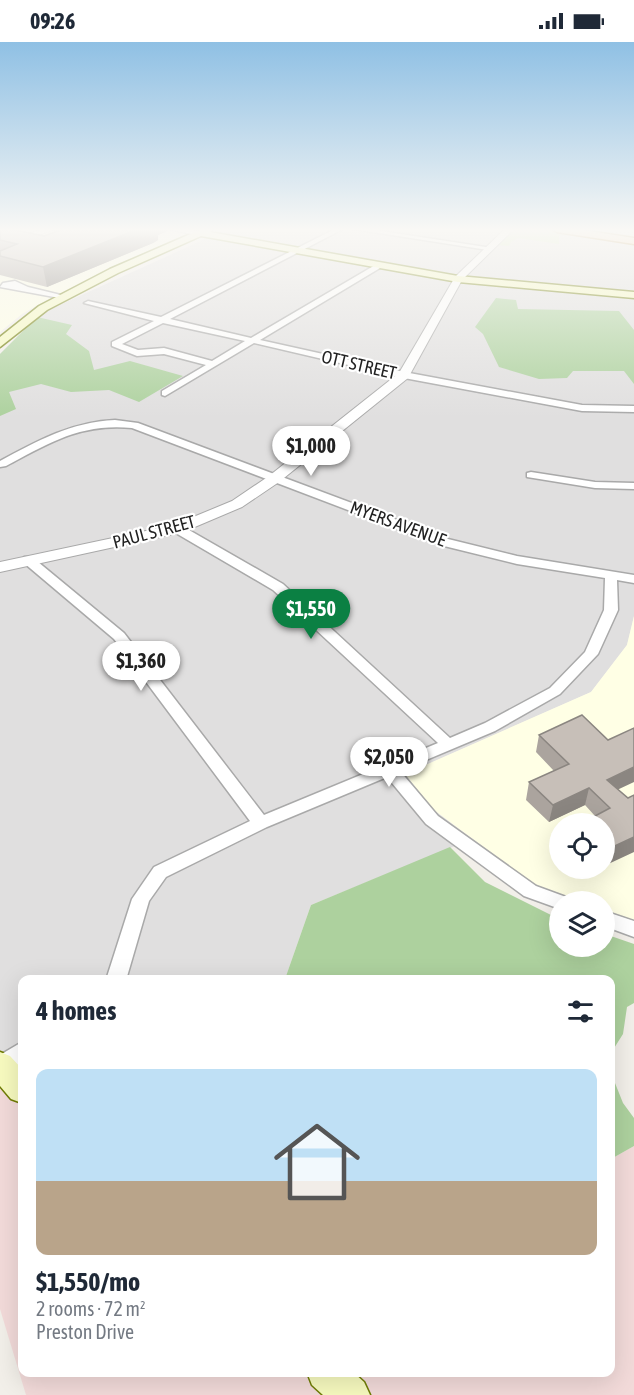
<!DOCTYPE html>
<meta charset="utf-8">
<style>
:root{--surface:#fff;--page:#f6f6f7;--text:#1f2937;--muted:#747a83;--line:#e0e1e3;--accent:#0b8043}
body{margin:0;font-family:"Asap Condensed",sans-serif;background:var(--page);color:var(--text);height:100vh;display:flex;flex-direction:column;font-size:22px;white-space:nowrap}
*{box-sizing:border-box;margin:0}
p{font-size:20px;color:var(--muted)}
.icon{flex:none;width:33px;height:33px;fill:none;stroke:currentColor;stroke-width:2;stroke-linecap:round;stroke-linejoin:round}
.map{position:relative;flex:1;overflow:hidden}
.sheet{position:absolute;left:18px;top:933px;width:597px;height:402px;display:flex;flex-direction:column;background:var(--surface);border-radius:12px;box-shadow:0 6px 24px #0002}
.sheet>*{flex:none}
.buttons{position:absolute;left:549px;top:771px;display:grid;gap:12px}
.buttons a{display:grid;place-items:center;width:66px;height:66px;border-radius:50%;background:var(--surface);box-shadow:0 6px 24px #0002;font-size:30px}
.price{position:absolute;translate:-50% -51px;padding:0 14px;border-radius:21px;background:#fff;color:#222;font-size:20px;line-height:39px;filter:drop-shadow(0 2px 3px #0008)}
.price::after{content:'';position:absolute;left:50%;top:36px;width:18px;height:14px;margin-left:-9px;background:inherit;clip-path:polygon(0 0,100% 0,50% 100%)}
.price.active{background:var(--accent);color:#fff}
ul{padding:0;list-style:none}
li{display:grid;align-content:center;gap:12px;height:318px;padding:0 18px}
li+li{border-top:2px solid var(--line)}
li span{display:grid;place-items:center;height:186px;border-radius:12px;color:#555}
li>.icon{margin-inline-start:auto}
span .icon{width:108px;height:108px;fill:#fffc;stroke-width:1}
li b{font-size:26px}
h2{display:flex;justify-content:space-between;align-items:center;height:72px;padding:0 18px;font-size:26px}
.status{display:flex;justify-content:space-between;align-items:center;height:42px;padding:0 30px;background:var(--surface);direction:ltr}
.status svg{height:16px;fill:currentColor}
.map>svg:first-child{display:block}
</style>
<div class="status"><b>09:26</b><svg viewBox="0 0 49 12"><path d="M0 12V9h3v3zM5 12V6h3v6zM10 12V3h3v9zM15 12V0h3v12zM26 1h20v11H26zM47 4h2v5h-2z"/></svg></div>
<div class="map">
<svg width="634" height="1353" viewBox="0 0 634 1353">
<rect width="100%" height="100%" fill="#f2efe9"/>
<path fill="#e0dfdf" d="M227 187H549L634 200V574L627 603 591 650 406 732 434 768 472 797 311 863 285 937 22 938V1039L0 1024V312L40 272Z"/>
<path fill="#f2dad9" d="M0 1024 22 1039V1330H610L611 1117 634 1104V1353H26L0 1267Z"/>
<path fill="#ffffe5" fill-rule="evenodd" d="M0 187H209L199 188 50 256 22 272 0 290Z
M634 574V879L605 869 604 860 580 859 535 843 434 768 405 732 591 650 627 603ZM560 782H604V826H560Z"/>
<path fill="#cdebb0" d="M514 187H549L570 191 559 194V202L518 196 511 200 509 204 496 203Z"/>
<path fill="#add19e" d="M496 256 516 258 518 267 619 269 634 288V342L624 329H573L567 336 539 337 499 325 483 292 475 285Z
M37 275 72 283 66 292 89 309 94 328 130 319 183 334 139 360 109 348 71 350 41 342 9 350 16 367 0 374V312Z
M450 805 485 840 559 877 560 904H604L605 892 634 902V961L627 965 623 992 611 1011 610 938 285 937 311 863Z
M611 1031 623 1061 634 1076V1104L611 1117Z"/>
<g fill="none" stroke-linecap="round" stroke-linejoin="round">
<defs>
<path id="minor" d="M335 187H343L170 277 251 296 377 222 380 226 260 298 404 330 582 363 634 364V370L582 369 404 336 254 301 165 354 162 353V349L206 323 164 312 137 314 112 304V300L154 279 84 261 88 259 161 275ZM163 281 245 299 212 319 164 306 138 308 122 302Z
M353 187H368L492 206 488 208Z
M15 239 28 245 69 255 65 257 0 245 3 241Z
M115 378 138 381 448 497 517 514 634 533V541L617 538 618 568 598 612 560 652 495 689 400 729 438 774 536 844 566 855 569 860H560V867L524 854 426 782 387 735 267 785 166 835 149 859 126 938H106L132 857 154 825 250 779 114 597 24 521V515H32L124 591 264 773 438 701 273 548 174 490V484H182L283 542 450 696 485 681 550 646 585 610 604 568 605 536 517 522 440 503 132 386C81 381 49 401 6 424L0 425V419C37 399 71 380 115 378Z
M531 430 595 440 634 441V447L595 446 527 435V431Z
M604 869 634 879V895L604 884Z
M22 1000V1021L0 1035V1013Z"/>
<path id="tertiary" d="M43 187H55L0 207V201Z
M167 187H188L204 191 200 194Z
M505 187H514L462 238 408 336 279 440 242 465 183 490 0 530V520L174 483 232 459 269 434 399 331 455 235Z"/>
<path id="secondary" d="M202 187H213L210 190 458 234 634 250V256L458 240 201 194 118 231 47 268 0 305V295L39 264 110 227Z
M0 1010 10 1014 22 1027V1061L11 1057 0 1044Z
M307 1330H353L364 1340 370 1353H323L312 1343Z"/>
<path id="primary" d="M552 187H576L634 196V202L557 190Z"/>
</defs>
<use href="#minor" stroke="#a9a9a9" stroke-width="3"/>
<use href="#tertiary" stroke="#a9a9a9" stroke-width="2"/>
<use href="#secondary" stroke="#707d05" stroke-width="3"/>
<use href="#primary" stroke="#a06b00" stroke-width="3"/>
<use href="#minor" fill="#fff" fill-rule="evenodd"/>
<use href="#tertiary" fill="#fff" fill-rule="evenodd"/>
<use href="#secondary" fill="#f7fabf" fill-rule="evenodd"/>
<use href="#primary" fill="#fcd6a4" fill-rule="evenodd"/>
</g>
<path fill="#aba49e" d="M53 187H167V189L158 193V198L153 201 47 245 0 233V188L44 194 54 190Z
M539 693 618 748 628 756 634 753 595 774 585 763 549 780 526 758 529 740 554 729 536 710Z"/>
<path fill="#8b8681" d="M138 187H167V189L158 193V198L153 201 47 245 43 225Z
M634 725V740L602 755 607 738Z
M589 746 585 763 549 780 553 763Z
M634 795V810L604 824V809Z"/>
<path fill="#c7bfb8" stroke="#8b8681" stroke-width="1.5" d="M5 187H11L44 194 63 187H138L43 225 0 214V209L17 202 0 198V188Z
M582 673 608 698 634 686V725L607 738 628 756 634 753V795L604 809V782H580L610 766 589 746 553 763 529 740 569 722 539 693Z"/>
<linearGradient id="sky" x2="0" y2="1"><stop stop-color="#8fc0e4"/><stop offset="0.5" stop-color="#f9f8f5"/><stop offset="1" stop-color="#f9f8f5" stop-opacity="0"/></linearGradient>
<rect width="634" height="376" fill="url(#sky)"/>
<g text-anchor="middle" stroke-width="4.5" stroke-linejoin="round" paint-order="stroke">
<g font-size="18" fill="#222" stroke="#fff">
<text transform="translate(359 323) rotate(13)" y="6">OTT STREET</text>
<text transform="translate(398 482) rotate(20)" y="6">MYERS AVENUE</text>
<text transform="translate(154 490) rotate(-15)" y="6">PAUL STREET</text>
</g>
</g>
</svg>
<div class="buttons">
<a><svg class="icon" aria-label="locate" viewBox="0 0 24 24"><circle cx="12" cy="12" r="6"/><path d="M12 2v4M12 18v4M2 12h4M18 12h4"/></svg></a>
<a><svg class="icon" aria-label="layers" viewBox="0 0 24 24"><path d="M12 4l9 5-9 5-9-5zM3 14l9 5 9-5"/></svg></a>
</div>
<b class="price" style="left:311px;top:435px">$1,000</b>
<b class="price active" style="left:311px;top:598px">$1,550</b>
<b class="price" style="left:141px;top:650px">$1,360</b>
<b class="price" style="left:389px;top:746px">$2,050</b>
<section class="sheet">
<h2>4 homes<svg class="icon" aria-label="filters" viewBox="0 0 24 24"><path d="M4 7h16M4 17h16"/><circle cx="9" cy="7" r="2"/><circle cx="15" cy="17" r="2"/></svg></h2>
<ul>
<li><span style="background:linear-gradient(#bfe0f5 60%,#b9a48a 0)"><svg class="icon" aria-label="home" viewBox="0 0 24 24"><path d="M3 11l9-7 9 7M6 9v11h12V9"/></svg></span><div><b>$1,550/mo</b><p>2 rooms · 72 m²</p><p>Preston Drive</p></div></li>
</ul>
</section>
</div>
